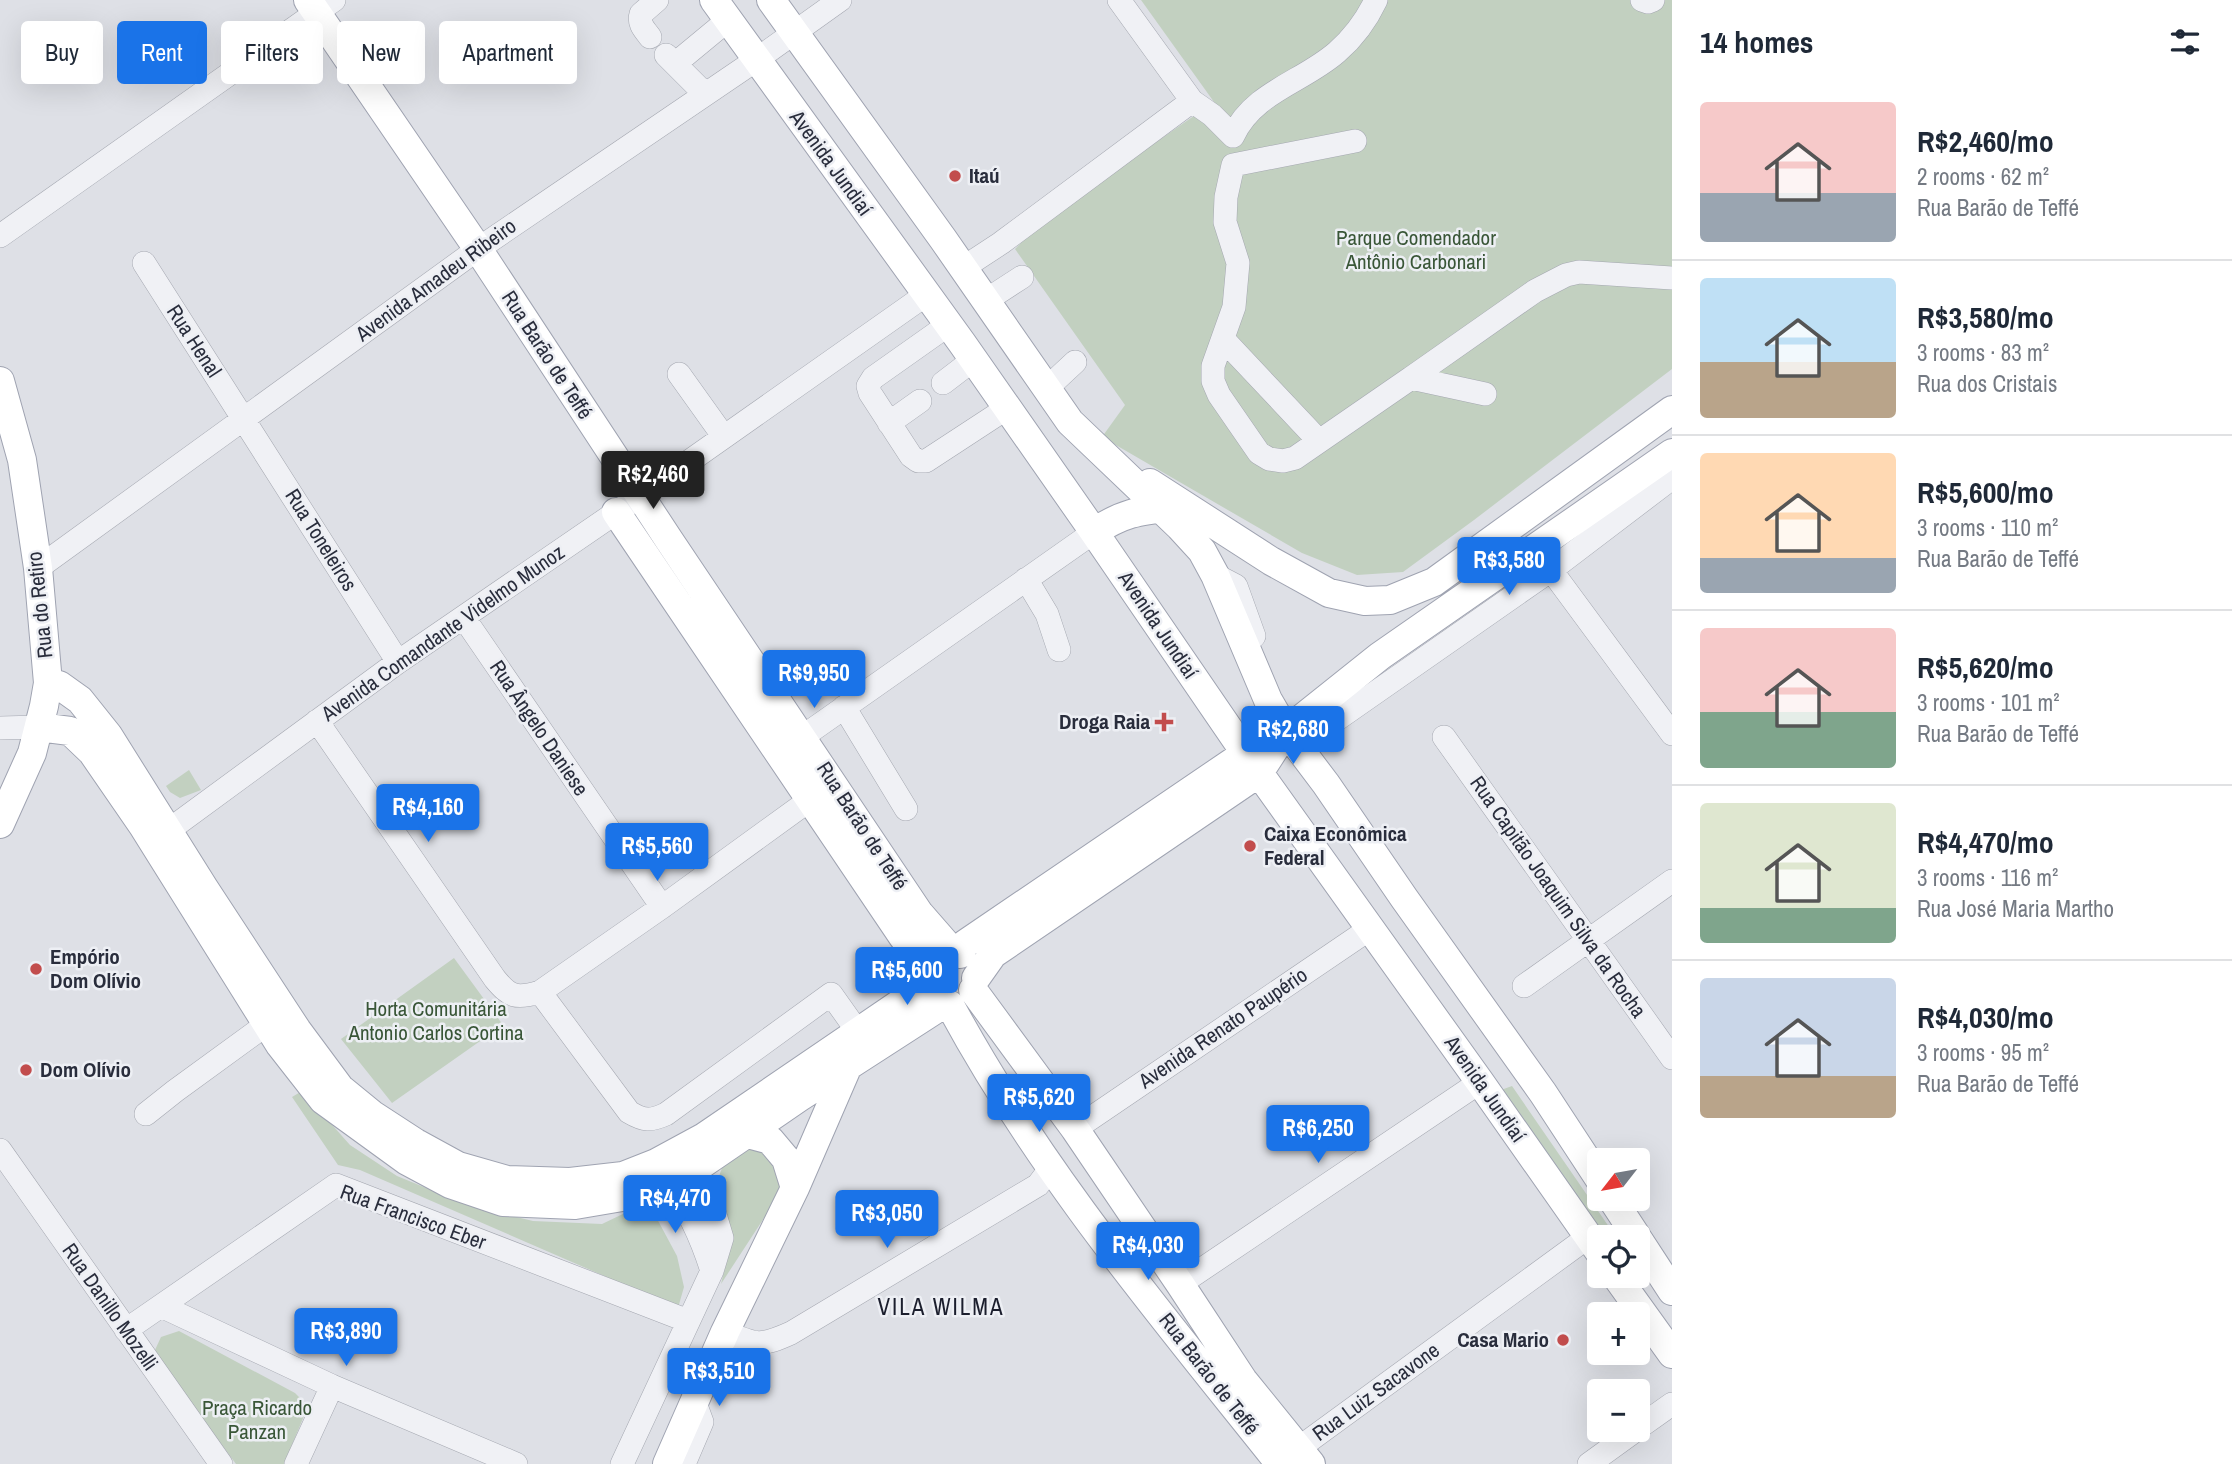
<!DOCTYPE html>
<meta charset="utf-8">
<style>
:root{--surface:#fff;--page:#f2f2f3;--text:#1f2937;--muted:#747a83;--line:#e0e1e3;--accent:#1a73e8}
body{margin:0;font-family:"Archivo Narrow",sans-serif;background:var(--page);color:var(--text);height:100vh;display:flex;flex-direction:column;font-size:26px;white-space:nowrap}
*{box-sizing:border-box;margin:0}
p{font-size:23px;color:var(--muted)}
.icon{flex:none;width:38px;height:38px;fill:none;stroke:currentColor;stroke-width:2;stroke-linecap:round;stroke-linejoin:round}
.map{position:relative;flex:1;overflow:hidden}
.details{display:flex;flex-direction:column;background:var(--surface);width:560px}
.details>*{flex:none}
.hud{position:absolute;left:21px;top:21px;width:665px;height:63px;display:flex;gap:14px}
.needle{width:46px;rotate:239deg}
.tools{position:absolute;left:1587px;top:1148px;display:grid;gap:14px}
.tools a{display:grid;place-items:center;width:63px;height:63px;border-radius:7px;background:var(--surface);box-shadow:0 7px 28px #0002;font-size:35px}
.price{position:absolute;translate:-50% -60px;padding:0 16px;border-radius:7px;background:var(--accent);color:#fff;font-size:23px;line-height:46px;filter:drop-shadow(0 2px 4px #0008)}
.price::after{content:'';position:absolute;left:50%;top:42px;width:21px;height:16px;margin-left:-10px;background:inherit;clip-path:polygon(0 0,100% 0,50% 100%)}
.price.active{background:#222;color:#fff}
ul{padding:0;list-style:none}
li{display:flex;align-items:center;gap:21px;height:175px;padding:0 28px}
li+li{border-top:2px solid var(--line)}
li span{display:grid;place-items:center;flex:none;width:196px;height:140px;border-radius:7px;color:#555}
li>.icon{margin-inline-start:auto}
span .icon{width:84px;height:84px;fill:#fffc;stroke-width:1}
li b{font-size:30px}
h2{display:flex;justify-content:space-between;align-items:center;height:84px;padding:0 28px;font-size:30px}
.tag{padding:0 24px;border-radius:7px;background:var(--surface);box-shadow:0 7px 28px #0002;font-size:24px;line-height:63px}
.tag.active{background:var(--accent);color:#fff}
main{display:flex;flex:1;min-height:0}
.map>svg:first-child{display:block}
</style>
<main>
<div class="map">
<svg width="1672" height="1464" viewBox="0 0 1672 1464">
<rect width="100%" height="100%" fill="#dee0e6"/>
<path fill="#c2d0c0" d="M1141 0H1672V369L1474 520 1403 572 1357 575 1302 553 1102 437 1125 405 1015 249 1041 222 1214 102Z
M189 770 201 790 180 798 170 792 166 786Z
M454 958 503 1025 392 1103 341 1039Z
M1512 1086 1616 1237H1602L1501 1090Z
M302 1091 350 1145 397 1176 470 1206 533 1221 602 1224 648 1202 677 1256 684 1287 678 1308 360 1170 338 1165 292 1097Z
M748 1145 765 1151 786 1174 775 1201 721 1284 730 1246 715 1187 725 1160Z
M179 1331 295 1393 304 1402V1416L284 1464H236L164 1367 155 1350 161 1337Z"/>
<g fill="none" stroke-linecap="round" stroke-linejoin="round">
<defs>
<path id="minor" d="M1119 0 1192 101 1212 115 1233 136C1253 92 1303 82 1337 52 1353 38 1367 19 1376 0
M1642 0 1648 2 1653 0
M650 37C645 30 638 24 641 14L657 0
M666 55 705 94
M676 63 728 20
M1355 141 1233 165 1226 197 1225 222 1238 263 1234 307 1213 366V381L1219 395 1259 453 1269 459 1283 461 1295 458 1411 378
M0 236 334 0
M144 263 398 662
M963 268 1001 243 1192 101
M985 301 1022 277
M948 325 873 378 868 386 870 393 911 456 918 461H926L1007 408
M1223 339 1319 441
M679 374 724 437
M943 383 973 360
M1046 389 1075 362
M1485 394 1411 378 1535 291 1566 275 1579 272 1672 278
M889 423 920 401
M38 568 478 249 756 60 840 0
M1551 570 1672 734
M1215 575 1236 586 1254 636
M1026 579 1047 614 1059 650
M464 618 662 907
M844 707 906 809
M317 721 495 979C510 997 516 999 540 992L662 907 811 799
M1326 727 1551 570 1672 478
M0 728 39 727
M1444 737 1672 1058
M788 747 1094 532
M169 830 398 662 640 496 927 294
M1524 986 1672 881
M540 992 629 1112C644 1121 651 1121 666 1114L831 994 868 1046
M146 1114 175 1091 267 1024
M1075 1129 1371 928
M0 1150 221 1464
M669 1182C689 1210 702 1239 712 1271
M1180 1284 1480 1082
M161 1306 332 1386 516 1464
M126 1330 336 1185 688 1321
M725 1332C756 1345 760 1347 791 1333L1038 1185 1050 1169
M1638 1428 1672 1404
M1299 1448 1588 1237
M296 1464 332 1386
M622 1464 712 1271 722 1238 710 1198 695 1169
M684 1464 702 1422 695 1403
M1589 1464 1636 1430"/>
<path id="major" d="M308 0 478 249 669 540 919 913 953 952
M714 0 962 343 1094 532 1259 773 1480 1082 1600 1253
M771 0 943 239 1070 422 1180 527 1202 551 1215 575 1268 700 1286 731 1326 784 1404 898 1543 1093 1600 1180
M0 381 22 460 38 568 48 683 44 706 32 753 0 824
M1150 483 1271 561 1329 593 1365 601 1390 600 1434 582 1672 410
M616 512 903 937 928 962
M1094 532C1123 513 1138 511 1171 507
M48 683 59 685 80 700 108 735 204 888 297 1030 340 1088 373 1115 416 1143 458 1166 507 1180 570 1182 623 1176 656 1163 704 1137 924 987
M39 727 70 731 92 752 143 826 280 1045 323 1100 407 1161 450 1184 503 1202 575 1205 628 1196 669 1182 695 1169 800 1097 944 1004
M960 954 965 944 1246 753
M976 978 993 954 1259 773 1286 731 1380 656 1672 453
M973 990 1075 1129 1180 1284 1243 1380 1311 1464
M950 1005C1039 1171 1163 1317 1280 1464
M748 1134 770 1140 786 1159 795 1188
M1612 1199 1637 1237
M1638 1239 1672 1291
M1616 1276 1672 1354
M667 1464 725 1332 795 1188 847 1068"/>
</defs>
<use href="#minor" stroke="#a4a7b0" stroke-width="24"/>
<use href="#major" stroke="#9fa3b1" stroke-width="30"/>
<use href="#minor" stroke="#f0f1f5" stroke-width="23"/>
<use href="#major" stroke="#fff" stroke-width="28"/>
</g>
<g fill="#c24d4d" stroke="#edeff4" stroke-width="2.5">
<circle cx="955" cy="176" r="7"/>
<path d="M1160.5 711.5h7v7h7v7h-7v7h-7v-7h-7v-7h7z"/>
<circle cx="1250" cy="846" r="7"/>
<circle cx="36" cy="969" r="7"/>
<circle cx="26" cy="1070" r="7"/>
<circle cx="1563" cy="1340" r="7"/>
</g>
<g text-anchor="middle" stroke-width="5" stroke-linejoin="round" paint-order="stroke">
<g font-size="21" fill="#292d3c" stroke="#edeff4">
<text transform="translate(831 163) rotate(54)" y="7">Avenida Jundiaí</text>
<text transform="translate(436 280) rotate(-36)" y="7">Avenida Amadeu Ribeiro</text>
<text transform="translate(194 341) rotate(57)" y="7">Rua Henal</text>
<text transform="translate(547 355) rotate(57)" y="7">Rua Barão de Teffé</text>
<text transform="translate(321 540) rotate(58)" y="7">Rua Toneleiros</text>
<text transform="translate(40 605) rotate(-96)" y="7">Rua do Retiro</text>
<text transform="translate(1158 625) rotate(56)" y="7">Avenida Jundiaí</text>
<text transform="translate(443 633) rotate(-35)" y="7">Avenida Comandante Videlmo Munoz</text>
<text transform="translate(539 728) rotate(56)" y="7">Rua Ângelo Daniese</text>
<text transform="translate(862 826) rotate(57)" y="7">Rua Barão de Teffé</text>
<text transform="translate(1558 897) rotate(55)" y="7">Rua Capitão Joaquim Silva da Rocha</text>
<text transform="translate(1223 1028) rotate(-34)" y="7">Avenida Renato Paupério</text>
<text transform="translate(1485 1089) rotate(55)" y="7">Avenida Jundiaí</text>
<text transform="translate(413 1217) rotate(20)" y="7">Rua Francisco Eber</text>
<text transform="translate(110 1307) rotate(55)" y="7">Rua Danillo Mozelli</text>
<text transform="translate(1209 1374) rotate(52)" y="7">Rua Barão de Teffé</text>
<text transform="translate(1376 1392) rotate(-36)" y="7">Rua Luiz Sacavone</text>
</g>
<g font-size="21" font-weight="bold" fill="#292d3c" stroke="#edeff4" text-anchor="start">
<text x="969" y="183">Itaú</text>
<text x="1150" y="729" text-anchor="end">Droga Raia</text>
<text x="1264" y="841">Caixa Econômica<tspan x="1264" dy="24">Federal</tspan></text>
<text x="50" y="964">Empório<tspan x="50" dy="24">Dom Olívio</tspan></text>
<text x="40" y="1077">Dom Olívio</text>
<text x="1549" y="1347" text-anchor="end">Casa Mario</text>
</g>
<g font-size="21" fill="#395637" stroke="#edeff4">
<text x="1416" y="245">Parque Comendador<tspan x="1416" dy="24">Antônio Carbonari</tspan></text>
<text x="436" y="1016">Horta Comunitária<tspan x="436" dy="24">Antonio Carlos Cortina</tspan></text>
<text x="257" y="1415">Praça Ricardo<tspan x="257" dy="24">Panzan</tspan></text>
</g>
<g font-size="23" letter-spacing="2" fill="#1b1e2d" stroke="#edeff4">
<text x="941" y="1315">VILA WILMA</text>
</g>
</g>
</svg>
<div class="tools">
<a><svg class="needle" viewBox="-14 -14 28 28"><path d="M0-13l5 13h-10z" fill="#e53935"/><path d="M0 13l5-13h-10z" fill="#747a83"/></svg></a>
<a><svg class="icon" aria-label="locate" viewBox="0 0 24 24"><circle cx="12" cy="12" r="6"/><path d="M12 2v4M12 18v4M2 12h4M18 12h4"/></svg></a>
<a>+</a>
<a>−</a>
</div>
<b class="price active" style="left:653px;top:511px">R$2,460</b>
<b class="price" style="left:1509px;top:597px">R$3,580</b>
<b class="price" style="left:814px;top:710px">R$9,950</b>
<b class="price" style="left:1293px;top:766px">R$2,680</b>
<b class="price" style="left:428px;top:844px">R$4,160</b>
<b class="price" style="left:657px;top:883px">R$5,560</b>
<b class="price" style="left:907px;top:1007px">R$5,600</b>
<b class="price" style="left:1039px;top:1134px">R$5,620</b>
<b class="price" style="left:1318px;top:1165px">R$6,250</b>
<b class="price" style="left:675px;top:1235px">R$4,470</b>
<b class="price" style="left:887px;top:1250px">R$3,050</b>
<b class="price" style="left:1148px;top:1282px">R$4,030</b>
<b class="price" style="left:346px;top:1368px">R$3,890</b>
<b class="price" style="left:719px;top:1408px">R$3,510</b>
<div class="hud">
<a class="tag">Buy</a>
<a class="tag active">Rent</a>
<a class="tag">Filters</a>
<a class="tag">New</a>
<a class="tag">Apartment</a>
</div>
</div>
<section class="details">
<h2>14 homes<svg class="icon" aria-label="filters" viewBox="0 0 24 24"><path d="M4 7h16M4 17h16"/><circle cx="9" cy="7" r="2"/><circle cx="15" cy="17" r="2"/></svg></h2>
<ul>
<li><span style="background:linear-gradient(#f6c9c9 65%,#9aa5b1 0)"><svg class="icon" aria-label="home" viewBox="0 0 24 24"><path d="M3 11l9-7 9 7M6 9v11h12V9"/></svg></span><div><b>R$2,460/mo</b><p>2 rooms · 62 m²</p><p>Rua Barão de Teffé</p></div></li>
<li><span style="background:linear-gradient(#bfe0f5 60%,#b9a48a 0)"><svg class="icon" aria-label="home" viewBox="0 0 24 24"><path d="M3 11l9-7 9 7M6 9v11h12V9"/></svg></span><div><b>R$3,580/mo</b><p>3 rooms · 83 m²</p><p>Rua dos Cristais</p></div></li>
<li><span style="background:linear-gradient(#ffd9b3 75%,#9aa5b1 0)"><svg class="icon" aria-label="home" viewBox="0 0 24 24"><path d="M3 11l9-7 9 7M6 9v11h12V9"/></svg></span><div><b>R$5,600/mo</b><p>3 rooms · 110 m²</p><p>Rua Barão de Teffé</p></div></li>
<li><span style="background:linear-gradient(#f6c9c9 60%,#7fa58c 0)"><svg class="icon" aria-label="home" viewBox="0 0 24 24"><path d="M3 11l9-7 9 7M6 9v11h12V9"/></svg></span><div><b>R$5,620/mo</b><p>3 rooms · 101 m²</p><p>Rua Barão de Teffé</p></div></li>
<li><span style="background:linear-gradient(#dfe7d0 75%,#7fa58c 0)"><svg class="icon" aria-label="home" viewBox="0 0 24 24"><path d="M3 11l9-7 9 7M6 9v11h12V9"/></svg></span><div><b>R$4,470/mo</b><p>3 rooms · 116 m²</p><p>Rua José Maria Martho</p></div></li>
<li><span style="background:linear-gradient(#c9d6e8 70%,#b9a48a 0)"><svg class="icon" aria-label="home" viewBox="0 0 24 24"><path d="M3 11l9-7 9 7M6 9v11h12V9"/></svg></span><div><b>R$4,030/mo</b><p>3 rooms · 95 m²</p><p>Rua Barão de Teffé</p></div></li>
</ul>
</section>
</main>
